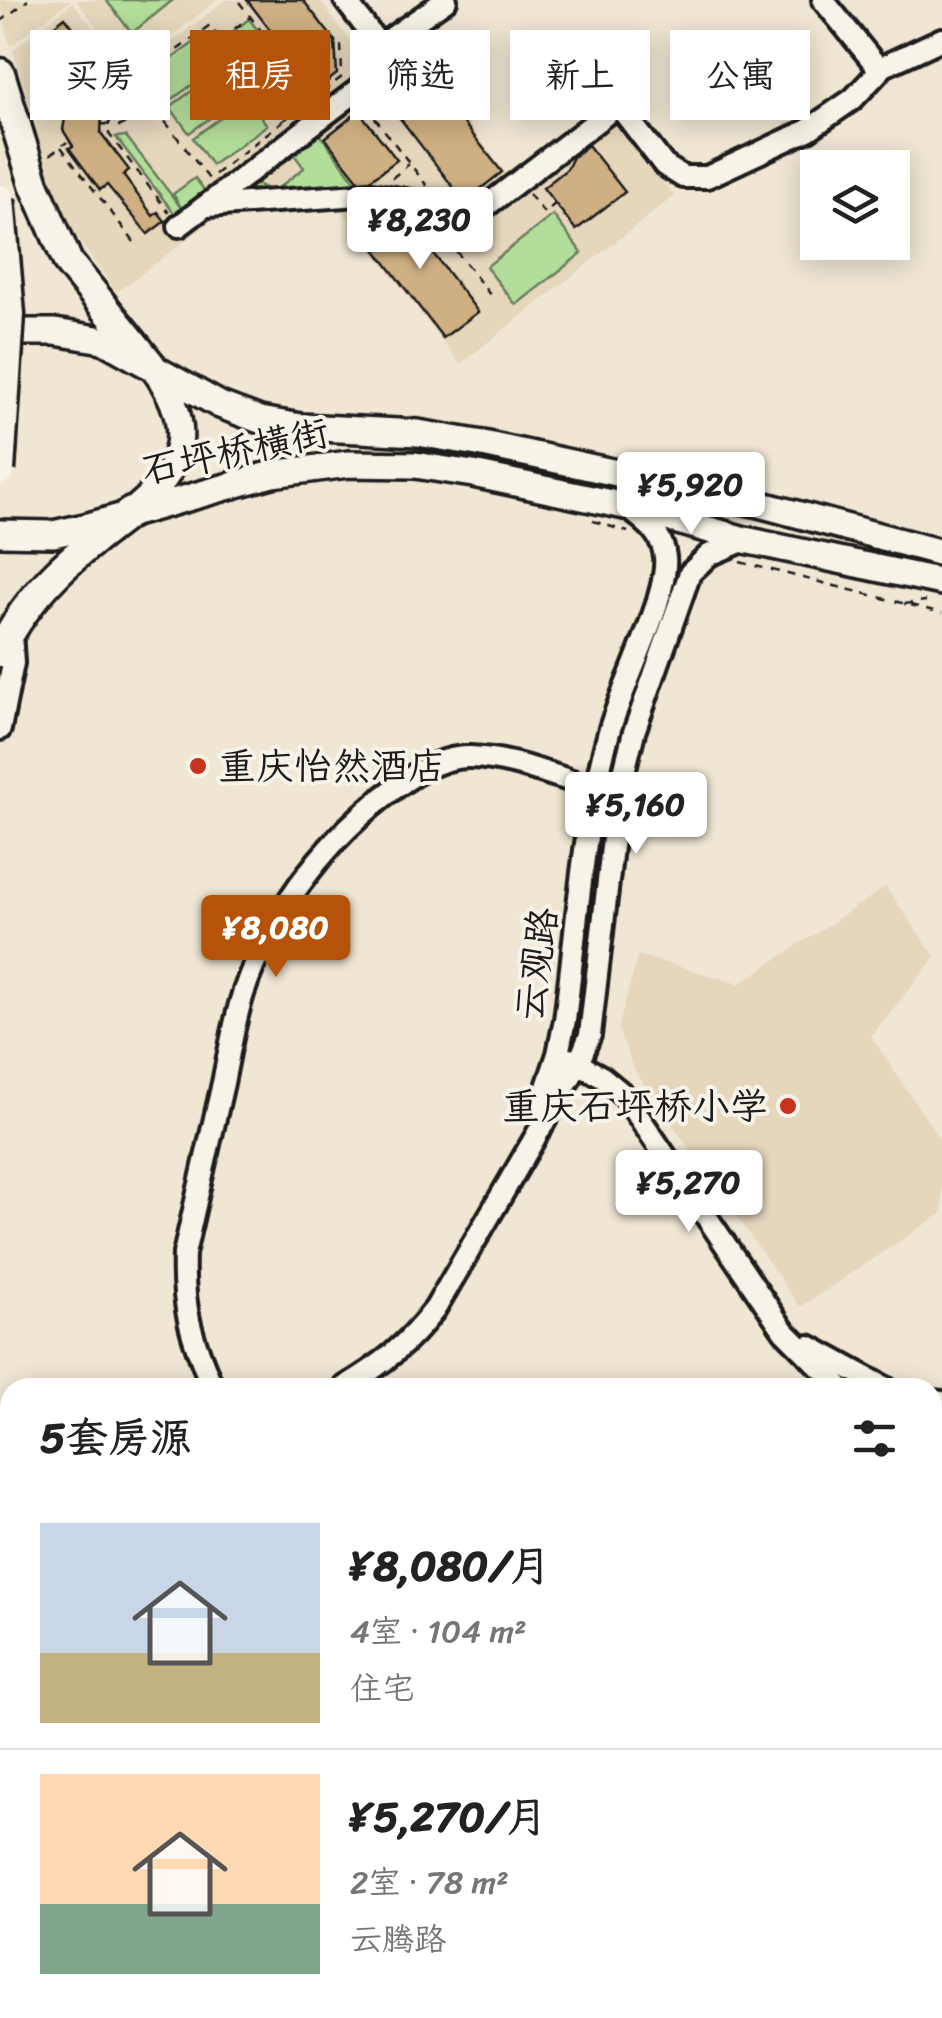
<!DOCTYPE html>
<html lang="zh">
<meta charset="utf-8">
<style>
:root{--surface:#fff;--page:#f2f2f2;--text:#222;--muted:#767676;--line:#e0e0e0;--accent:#b45309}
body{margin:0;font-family:Sriracha,"LXGW WenKai TC",sans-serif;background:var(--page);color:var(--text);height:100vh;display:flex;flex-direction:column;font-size:38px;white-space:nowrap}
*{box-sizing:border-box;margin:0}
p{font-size:32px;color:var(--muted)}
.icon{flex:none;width:55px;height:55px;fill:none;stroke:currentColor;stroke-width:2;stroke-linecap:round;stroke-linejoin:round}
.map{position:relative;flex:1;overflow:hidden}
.side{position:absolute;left:0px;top:1378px;width:942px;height:642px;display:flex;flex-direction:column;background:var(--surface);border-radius:30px 30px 0 0;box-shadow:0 5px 25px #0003}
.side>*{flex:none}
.hud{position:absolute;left:30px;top:30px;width:882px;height:90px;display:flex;gap:20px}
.buttons{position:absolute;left:800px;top:150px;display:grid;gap:20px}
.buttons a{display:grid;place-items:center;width:110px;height:110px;border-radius:0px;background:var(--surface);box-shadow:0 5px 25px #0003;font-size:50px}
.price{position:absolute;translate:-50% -85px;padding:0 22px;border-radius:10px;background:#fff;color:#222;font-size:32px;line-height:65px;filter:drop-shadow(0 2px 5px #0008)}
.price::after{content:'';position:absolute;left:50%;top:60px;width:30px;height:22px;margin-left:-15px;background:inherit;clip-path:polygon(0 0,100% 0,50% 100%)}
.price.on{background:var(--accent);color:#fff}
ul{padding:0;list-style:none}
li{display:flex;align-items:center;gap:30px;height:250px;padding:0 40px}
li+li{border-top:2px solid var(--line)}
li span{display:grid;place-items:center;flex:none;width:280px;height:200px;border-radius:0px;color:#555}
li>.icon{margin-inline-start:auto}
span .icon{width:120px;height:120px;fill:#fffc;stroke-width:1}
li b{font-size:42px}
h2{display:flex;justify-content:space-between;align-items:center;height:120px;padding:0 40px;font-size:42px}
.chip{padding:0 35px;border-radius:0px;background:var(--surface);box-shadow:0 5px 25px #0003;font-size:35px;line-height:90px}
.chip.on{background:var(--accent);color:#fff}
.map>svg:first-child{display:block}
</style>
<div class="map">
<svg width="942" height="2018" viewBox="0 0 942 2018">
<rect width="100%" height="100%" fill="#efe6d4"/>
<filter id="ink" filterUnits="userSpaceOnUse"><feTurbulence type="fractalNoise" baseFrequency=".01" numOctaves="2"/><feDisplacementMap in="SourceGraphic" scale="20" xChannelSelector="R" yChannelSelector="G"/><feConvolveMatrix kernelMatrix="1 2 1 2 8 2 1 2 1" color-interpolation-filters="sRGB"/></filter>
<g filter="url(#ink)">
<path fill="#e5d6bc" d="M0 0H71L10 46Z
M76 0H217L129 69Z
M226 0H319L381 81 416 54 507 175 600 101 674 196 460 364 333 199 229 208 117 292 78 240 54 189 13 50 73 2 129 75Z
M886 887 935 957 871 1036 942 1143V1213L800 1307 634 1069 618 1029 638 955 739 984Z"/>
<path fill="#b3dd9a" stroke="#687c5b" stroke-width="2.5" d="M106 0H173L132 33Z
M249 19 281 60 254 80 223 39Z
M203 36 222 63 167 103 148 76Z
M224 67 244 94 189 133 170 107Z
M247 98 267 125 212 165 193 138Z
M314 126 360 188 217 201 246 179 273 192 304 168 288 146Z
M126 136 182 209 173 194 195 178 205 191 229 173 234 179 180 221 116 137Z
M553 215 582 253 516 305 486 267Z
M0 1721 10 1741V2010H118L108 2018H0Z"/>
<path fill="#cfb083" stroke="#1c1c1c" stroke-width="2.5" d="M247 0H303L335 41 337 74 288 112 270 88 298 66Z
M65 17 105 68 108 66 126 90 102 114 101 133 129 170 123 175 153 216 158 212 165 221 148 234 107 185 100 190 69 148 73 146 63 130 65 118 45 70 56 62 43 45 52 38 47 31Z
M419 66 502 172 469 198 460 196 382 95Z
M359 111 397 160 370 180 359 181 325 138Z
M588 145 625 192 576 230 543 188 567 169 573 157Z
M389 211 403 214 478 312 443 338 362 232Z"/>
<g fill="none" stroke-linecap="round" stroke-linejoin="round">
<path stroke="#c5beaf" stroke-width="20" stroke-dasharray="20 10" stroke-linecap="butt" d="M932 1626 942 1622"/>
<defs>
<path id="minor" d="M345 0 380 46 446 0
M823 0 880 70
M207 206 372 194 477 213 618 105 664 165 683 177H707L808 130 853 99 884 66 942 39
M179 226 380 73V46
M0 729 13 663 11 632
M569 1059 602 1077 624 1095 784 1331 841 1388
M538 1114 558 1054 565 1020C577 924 583 824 609 732 621 688 669 596 665 557 663 535 646 521 629 509
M809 1346 886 1388
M213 1388C191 1337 182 1309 184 1254 197 1197 210 1140 223 1083 229 1054 234 1022 243 994 268 918 320 847 382 798 406 779 438 756 470 757 512 758 555 777 595 788
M343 1388C383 1364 406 1346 435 1309L578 1064 590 1035 618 796 634 732 690 573 709 555 745 540
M932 1401 942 1402
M932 1478 942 1487
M0 1565 10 1568
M932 1788 942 1802
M419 2010 425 2018
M474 2010 506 2018
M134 2018 144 2010
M164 2018 172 2012 170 2010
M364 2018 367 2010
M564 2018 575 2010"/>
<path id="major" d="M0 332H55L103 340 220 405 260 420 301 427 418 433 483 444 755 503 942 553
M138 507C188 464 193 423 154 369
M0 533 53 534 85 527 272 474 349 464 415 465 473 474 625 506 745 540 942 582"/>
<path id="highway" d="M0 73 34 184 68 262 151 365
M0 652C29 591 78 551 131 512
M0 1604 10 1626
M0 1675 10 1692
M280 2010 290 2018
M339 2010 346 2018"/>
</defs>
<use href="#minor" stroke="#1c1c1c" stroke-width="28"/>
<use href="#major" stroke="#1c1c1c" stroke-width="32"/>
<use href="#highway" stroke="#1c1c1c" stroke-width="35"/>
<path stroke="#1c1c1c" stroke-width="2.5" stroke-dasharray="8 8" stroke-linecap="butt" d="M239 2 292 71
M0 22 28 0
M222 38 250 17
M254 83 282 61
M365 105 427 186
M110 116 109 134 169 213
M284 120 342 77 341 43
M102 124 121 126 151 103 209 179 283 121 210 25 135 82 151 103
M61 147 134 242
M50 155 67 142
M392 178 409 164
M529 194 544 213 555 204
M436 225 494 300
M593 521 628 532
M740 562 942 613
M904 604 926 601"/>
<use href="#minor" stroke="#f7f3e8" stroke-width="20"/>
<use href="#major" stroke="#f7f3e8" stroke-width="25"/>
<use href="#highway" stroke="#f7f3e8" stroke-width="28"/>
<defs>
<path id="highway-bridge" d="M0 199 10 314 0 470"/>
</defs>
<use href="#highway-bridge" stroke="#1c1c1c" stroke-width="35" stroke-linecap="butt"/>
<use href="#highway-bridge" stroke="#f7f3e8" stroke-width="28"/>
</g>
</g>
<g fill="#c8321e" stroke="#f7f3e8" stroke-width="4">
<circle cx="198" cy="766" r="10"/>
<circle cx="788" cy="1106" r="10"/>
</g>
<g text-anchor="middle" stroke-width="8" stroke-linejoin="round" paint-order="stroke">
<g font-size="38" fill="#1c1c1c" stroke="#f7f3e8">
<text transform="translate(235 451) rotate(-12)" y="13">石坪桥横街</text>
<text transform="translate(536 964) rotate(-82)" y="13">云观路</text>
</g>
<g font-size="38" fill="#1c1c1c" stroke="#f7f3e8" text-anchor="start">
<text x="218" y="779">重庆怡然酒店</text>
<text x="768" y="1119" text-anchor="end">重庆石坪桥小学</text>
</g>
</g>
</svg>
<div class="buttons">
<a><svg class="icon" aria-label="layers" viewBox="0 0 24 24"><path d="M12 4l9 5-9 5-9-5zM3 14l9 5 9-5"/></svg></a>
</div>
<b class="price" style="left:420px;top:272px">¥8,230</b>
<b class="price" style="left:691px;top:537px">¥5,920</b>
<b class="price" style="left:636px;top:857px">¥5,160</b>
<b class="price on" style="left:276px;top:980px">¥8,080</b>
<b class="price" style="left:689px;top:1235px">¥5,270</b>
<div class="hud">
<a class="chip">买房</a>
<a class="chip on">租房</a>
<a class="chip">筛选</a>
<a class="chip">新上</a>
<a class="chip">公寓</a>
</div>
<section class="side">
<h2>5套房源<svg class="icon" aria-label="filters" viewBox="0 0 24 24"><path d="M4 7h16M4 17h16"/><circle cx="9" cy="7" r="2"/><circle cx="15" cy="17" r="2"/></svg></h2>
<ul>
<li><span style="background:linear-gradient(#c9d6e8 65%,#c2b280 0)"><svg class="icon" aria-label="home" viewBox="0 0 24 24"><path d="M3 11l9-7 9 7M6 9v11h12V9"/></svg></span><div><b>¥8,080/月</b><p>4室 · 104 m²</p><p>住宅</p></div></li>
<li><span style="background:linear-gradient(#ffd9b3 65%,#7fa58c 0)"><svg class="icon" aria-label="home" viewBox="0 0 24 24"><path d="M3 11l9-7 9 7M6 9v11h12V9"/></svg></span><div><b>¥5,270/月</b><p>2室 · 78 m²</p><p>云腾路</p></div></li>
</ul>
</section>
</div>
